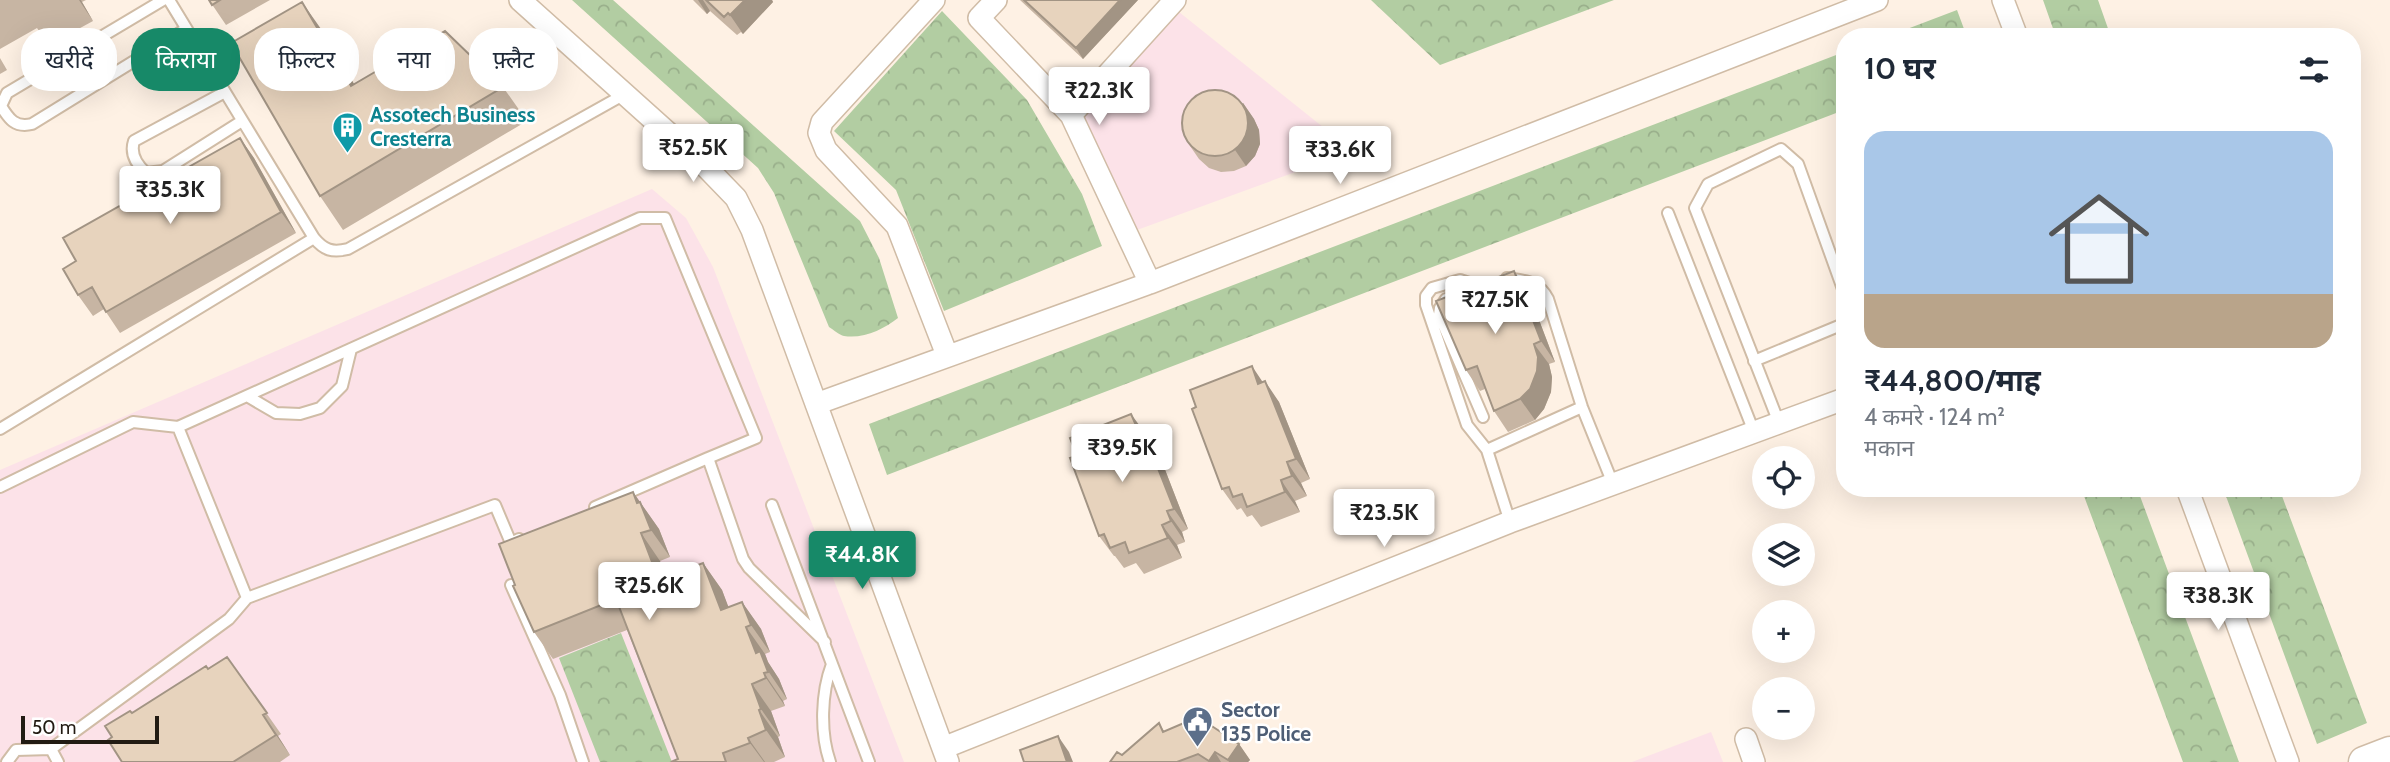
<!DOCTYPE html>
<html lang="hi">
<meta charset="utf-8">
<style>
:root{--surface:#fff;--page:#f6f6f7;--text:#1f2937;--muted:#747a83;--accent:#178968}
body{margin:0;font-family:Cabin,"Noto Sans Devanagari",sans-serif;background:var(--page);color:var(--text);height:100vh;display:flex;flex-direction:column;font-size:26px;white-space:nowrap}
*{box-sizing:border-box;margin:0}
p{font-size:23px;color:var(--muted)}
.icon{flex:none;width:38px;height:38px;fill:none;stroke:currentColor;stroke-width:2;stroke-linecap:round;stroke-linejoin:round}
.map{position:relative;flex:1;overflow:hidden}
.drawer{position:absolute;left:1836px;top:28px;width:525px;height:469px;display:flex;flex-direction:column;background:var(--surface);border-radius:28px;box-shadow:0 7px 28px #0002}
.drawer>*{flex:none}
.guide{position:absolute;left:21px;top:28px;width:665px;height:63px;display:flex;gap:14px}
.controls{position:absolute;left:1752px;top:446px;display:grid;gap:14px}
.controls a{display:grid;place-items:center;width:63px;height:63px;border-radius:50%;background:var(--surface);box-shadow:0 7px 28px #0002;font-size:35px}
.scale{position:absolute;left:21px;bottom:18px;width:138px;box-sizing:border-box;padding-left:7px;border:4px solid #221b13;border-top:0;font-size:19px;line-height:24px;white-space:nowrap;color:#221b13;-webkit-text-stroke:5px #fff;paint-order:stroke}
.price{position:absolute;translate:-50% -60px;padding:0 16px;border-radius:7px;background:#fff;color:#222;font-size:23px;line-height:46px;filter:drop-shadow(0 2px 4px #0008)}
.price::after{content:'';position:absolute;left:50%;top:42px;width:21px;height:16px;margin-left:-10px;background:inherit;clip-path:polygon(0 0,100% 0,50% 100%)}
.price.selected{background:var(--accent);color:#fff}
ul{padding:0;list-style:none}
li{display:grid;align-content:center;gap:14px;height:371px;padding:0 28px}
li span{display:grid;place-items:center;height:217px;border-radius:21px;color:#555}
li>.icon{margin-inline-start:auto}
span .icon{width:126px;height:126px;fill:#fffc;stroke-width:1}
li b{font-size:30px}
h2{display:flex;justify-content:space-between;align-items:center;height:84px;padding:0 28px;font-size:30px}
.pill{padding:0 24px;border-radius:28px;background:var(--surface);box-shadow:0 7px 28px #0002;font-size:24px;line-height:63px}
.pill.selected{background:var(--accent);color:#fff}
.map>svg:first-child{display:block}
</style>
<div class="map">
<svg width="2390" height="762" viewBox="0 0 2390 762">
<defs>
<pattern id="park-crowns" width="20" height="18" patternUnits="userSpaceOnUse" patternTransform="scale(1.75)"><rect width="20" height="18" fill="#b2cda2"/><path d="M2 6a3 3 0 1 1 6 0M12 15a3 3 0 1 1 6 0" fill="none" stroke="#99af8b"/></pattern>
</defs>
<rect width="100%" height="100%" fill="#fef1e4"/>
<path fill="#fce2e8" d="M1179 12 1353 151 1137 230 1078 122Z
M652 189 686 218 713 267 904 762H0V470Z
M1711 732 1723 762H1632Z"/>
<path fill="url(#park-crowns)" d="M572 0H613L860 221 879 258 898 318C884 329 864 339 844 336 839 335 834 330 829 327L774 193 758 168Z
M1371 0H1614L1440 65Z
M2043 0H2098L2111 37H2056Z
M1957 10 1967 37H1886Z
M942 11 1027 100 1082 194 1102 246 944 311 896 190 834 131Z
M1844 52V110L887 475 869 424Z
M2081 488H2137L2239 762H2183Z
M2223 488H2279L2367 723 2317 744Z
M621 633 672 762H600L559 658Z"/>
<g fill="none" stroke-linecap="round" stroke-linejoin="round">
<defs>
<path id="lane" d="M163 0 7 93 1 106C9 119 15 128 32 124L186 29
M169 0 314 238C324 250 332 253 348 249L625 94
M223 93 134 141C130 153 136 164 146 173L163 171 242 121
M1668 213 1754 432
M1507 278C1526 281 1539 281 1548 299L1582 407 1613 484
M1481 287 1460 280 1432 288 1426 296V305L1467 425 1487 450 1510 522
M1446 299 1440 308 1439 315 1483 417
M1754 361 1841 325 1844 320
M247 396 276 413 300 414 320 408 342 386 351 349
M1779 423 1695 208 1708 184 1781 149 1798 164 1844 292
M0 429 314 238
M1487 450 1582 407
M0 487 133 422 178 427
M772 505 869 762
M595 507 708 458
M511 585 560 695 583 762
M247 598 178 427 640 218H665L756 438 708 458 743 559 749 568 825 642
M7 762 16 750 51 749
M58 762 51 749 229 619 247 598 495 505 511 543 519 539
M830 762C820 733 821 693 832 664"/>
<path id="street" d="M520 0 706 167 736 198 752 230 948 762
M934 0 822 122 819 133 826 150 897 226 947 355
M996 0 979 18 1071 115 1150 283
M2003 0 2017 37
M1071 115 1175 0
M816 404 1150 283 1877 0
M2187 488 2288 762
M1746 739 1754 762
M943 748 1510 522 1844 399"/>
<path id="secondary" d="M2364 762 2390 752"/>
</defs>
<use href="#lane" stroke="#d0bca6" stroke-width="14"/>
<use href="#street" stroke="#d0bca6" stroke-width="24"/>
<use href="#secondary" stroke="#d0bca6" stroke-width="33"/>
<use href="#lane" stroke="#fff" stroke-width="10"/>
<use href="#street" stroke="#fff" stroke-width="21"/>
<use href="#secondary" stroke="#fff" stroke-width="30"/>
</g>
<path fill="#c7b5a3" d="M0 0H86L82 2 93 21 49 45 37 28 0 49Z
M209 0H270L226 25Z
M693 0H772L773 2 743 34 741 32 737 35 710 11 707 14Z
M1020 0H1138L1083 59Z
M326 36 354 84 503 87 527 121 343 230 320 196Z
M0 58 7 70 0 74Z
M1243 103 1254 119 1259 130 1260 144 1255 156 1246 166 1234 171 1221 172 1209 168 1199 159 1188 143Z
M240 138 254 158 296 233 120 333 104 309 93 316 78 295 76 261Z
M1528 291 1555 362 1549 364 1552 377 1551 392 1544 409 1535 420 1508 432 1494 411 1485 389 1480 391 1466 370Z
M1263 382 1279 402 1310 479 1301 483 1307 496 1295 501 1300 512 1261 527 1252 515 1247 517 1241 508 1237 510 1222 489Z
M1142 428 1157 449 1188 529 1182 532 1185 542 1177 545 1182 558 1144 574 1136 563 1124 568 1115 556H1114L1099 536Z
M633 492 659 529 670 557 660 561 664 572 683 565 686 569 703 563 722 590 728 607 742 602 761 629 770 652 765 654 768 662 779 679 787 699 783 701 785 706 771 711 780 736 778 737 785 757 774 762H671L678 759 627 630 553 659 534 632Z
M227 657 281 734 278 736 290 755 280 762H122L112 737 132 713Z
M1159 723 1164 731 1239 744 1250 760 1248 762H1110L1122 755Z"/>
<path fill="#a29484" d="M79 0H81L82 2 93 21Z
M698 0H703L710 11 707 14Z
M745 0H772L773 2 743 34 730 15Z
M1120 0H1138L1083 59 1076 48Z
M302 2 326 36 375 120 351 86Z
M1243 103 1254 119 1259 130 1260 144 1255 156 1246 166 1235 150Z
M240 138 254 158 296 233 281 212Z
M1514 271 1528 291 1555 362 1541 341Z
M1534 344 1549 364 1552 377 1551 392 1544 409 1535 420 1520 399Z
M1252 366 1266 387 1258 384Z
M1265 381 1279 402 1310 479 1296 459Z
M1131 414 1157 449 1188 529 1174 509 1138 430Z
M1287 462 1301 483 1307 496 1292 476Z
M1281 480 1295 501 1300 512 1285 492Z
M633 492 659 529 670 557 651 530 637 503Z
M1167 511 1182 532 1185 542 1171 521Z
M1162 525 1177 545 1182 558 1168 538Z
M641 533 660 561 676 602 657 575Z
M703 563 722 590 740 637 721 610Z
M742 602 761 629 770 652 751 625Z
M746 627 765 654 768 662 779 679 787 699 756 653Z
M764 673 783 701 785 706 766 678Z
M752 684 771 711 780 736 761 709Z
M759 710 778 737 785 757 766 730Z
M263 715 278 736 290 755 276 735Z
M1058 736 1069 752 1073 762H1067Z
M748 738 765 762H764L750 743Z
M1239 744 1250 760 1248 762H1229L1228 760Z
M1215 752 1221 762H1209Z"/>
<path fill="#e7d3bd" stroke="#a29484" stroke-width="2" d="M209 0H220L212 5Z
M706 0H745L730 15 728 13 724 17Z
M1024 0H1120L1076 48Z
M302 2 351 86 445 31 503 87 320 196 231 43Z
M1182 123a33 33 0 1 1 66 0a33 33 0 1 1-66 0Z
M240 138 281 212 106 312 92 287 78 295 63 269 76 261 63 238Z
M1514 271 1541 341 1534 344 1538 357 1537 371 1530 389 1520 399 1494 411 1477 366 1466 370 1436 301Z
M1252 366 1258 384 1265 381 1296 459 1287 462 1292 476 1281 480 1285 492 1247 507 1242 494 1233 497 1229 487 1222 489 1192 409 1196 407 1190 390Z
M1131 414 1138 430 1142 428 1174 509 1167 511 1171 521 1162 525 1168 538 1129 553 1125 542 1110 548 1104 534 1099 536 1070 458 1077 456 1070 438Z
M633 492 637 503 640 502 651 530 641 533 657 575 683 565 685 570 703 563 721 610 742 602 751 625 746 627 756 653 760 651 768 672 764 673 766 678 752 684 761 709 759 710 766 730 748 738 750 743 723 753 726 762H671L678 759 616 599 534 632 513 586 515 585 499 544Z
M227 657 267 713 263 715 276 735 233 762H122L108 740 112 737 105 726 130 711 132 713 206 666 208 669Z
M1198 717 1239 744 1228 760 1215 752 1209 761 1198 754 1177 762H1110L1117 752 1122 755 1159 723 1163 732Z
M1058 736 1067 762H1024L1020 750Z"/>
<defs>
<symbol id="building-pin" viewBox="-11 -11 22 30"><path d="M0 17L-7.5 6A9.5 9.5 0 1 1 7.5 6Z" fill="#0f9aa8" stroke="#fff"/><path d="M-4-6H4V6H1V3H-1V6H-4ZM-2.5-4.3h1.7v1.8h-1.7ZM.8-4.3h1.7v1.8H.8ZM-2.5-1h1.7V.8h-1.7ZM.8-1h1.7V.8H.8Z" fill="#fff"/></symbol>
<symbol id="civic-pin" viewBox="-11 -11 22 30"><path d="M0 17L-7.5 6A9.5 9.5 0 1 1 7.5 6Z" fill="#5c6f8a" stroke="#fff"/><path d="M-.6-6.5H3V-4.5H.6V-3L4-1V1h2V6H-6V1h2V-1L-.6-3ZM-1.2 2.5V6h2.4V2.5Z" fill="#fff"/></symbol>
</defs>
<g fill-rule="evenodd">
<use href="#building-pin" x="330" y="110" width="35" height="47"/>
<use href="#civic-pin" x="1180" y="704" width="35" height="47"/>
</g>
<g text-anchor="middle" stroke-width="5" stroke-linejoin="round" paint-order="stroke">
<g font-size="21" font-weight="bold" fill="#0d838f" stroke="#fff" text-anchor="start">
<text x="370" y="122">Assotech Business<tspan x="370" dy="24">Cresterra</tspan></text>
</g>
<g font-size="21" font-weight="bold" fill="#4e5e75" stroke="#fff" text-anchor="start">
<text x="1221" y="717">Sector<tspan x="1221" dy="24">135 Police</tspan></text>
</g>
</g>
</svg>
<div class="controls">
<a><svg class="icon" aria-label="locate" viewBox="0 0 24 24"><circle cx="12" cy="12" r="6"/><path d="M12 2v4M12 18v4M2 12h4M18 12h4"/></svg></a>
<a><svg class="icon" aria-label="layers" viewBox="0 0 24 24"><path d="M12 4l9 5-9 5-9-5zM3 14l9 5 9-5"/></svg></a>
<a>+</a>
<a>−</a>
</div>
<div class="scale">50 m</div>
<b class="price" style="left:1099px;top:127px">₹22.3K</b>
<b class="price" style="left:693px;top:184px">₹52.5K</b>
<b class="price" style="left:1340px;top:186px">₹33.6K</b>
<b class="price" style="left:170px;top:226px">₹35.3K</b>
<b class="price" style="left:1495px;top:336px">₹27.5K</b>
<b class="price" style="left:1122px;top:484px">₹39.5K</b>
<b class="price" style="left:1384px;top:549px">₹23.5K</b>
<b class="price selected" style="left:862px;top:591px">₹44.8K</b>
<b class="price" style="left:649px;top:622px">₹25.6K</b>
<b class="price" style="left:2218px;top:632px">₹38.3K</b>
<div class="guide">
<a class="pill">खरीदें</a>
<a class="pill selected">किराया</a>
<a class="pill">फ़िल्टर</a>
<a class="pill">नया</a>
<a class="pill">फ़्लैट</a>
</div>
<section class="drawer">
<h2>10 घर<svg class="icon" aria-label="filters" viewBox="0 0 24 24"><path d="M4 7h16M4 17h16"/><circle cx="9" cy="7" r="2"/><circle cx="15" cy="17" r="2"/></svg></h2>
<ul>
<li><span style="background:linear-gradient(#a9c7e8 75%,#b9a48a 0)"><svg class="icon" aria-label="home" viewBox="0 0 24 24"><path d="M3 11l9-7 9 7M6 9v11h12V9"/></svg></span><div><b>₹44,800/माह</b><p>4 कमरे · 124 m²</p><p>मकान</p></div></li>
</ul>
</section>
</div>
